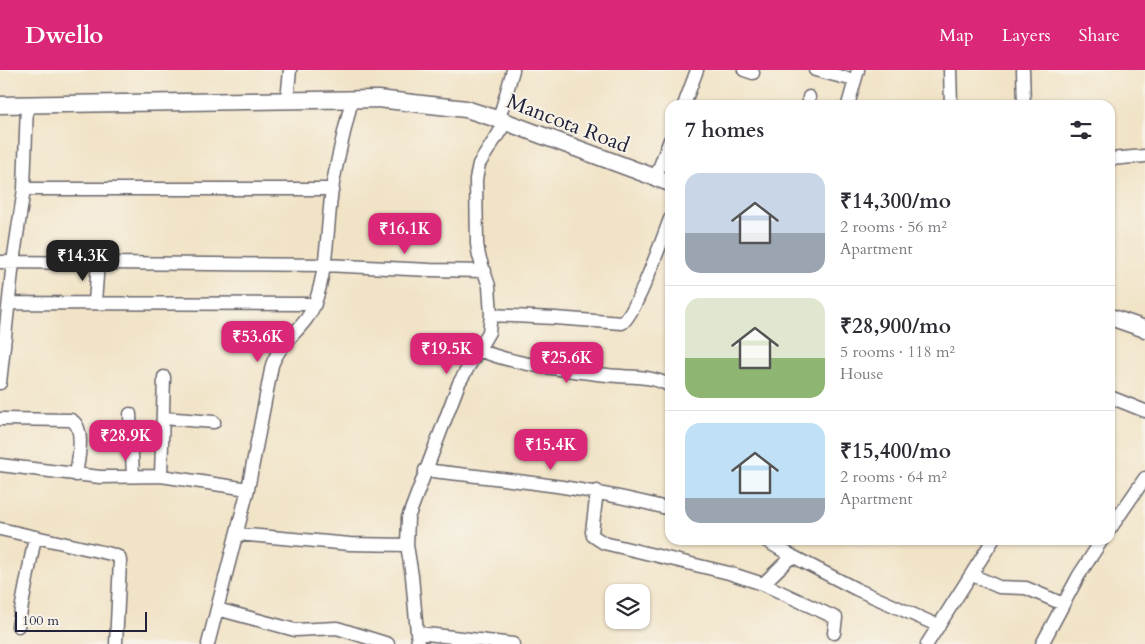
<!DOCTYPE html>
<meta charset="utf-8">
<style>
:root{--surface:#fff;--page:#f2f2f3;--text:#2b2b33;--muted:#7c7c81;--line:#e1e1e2;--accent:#db2777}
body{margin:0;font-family:Cardo,serif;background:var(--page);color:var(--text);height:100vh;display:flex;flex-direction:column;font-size:19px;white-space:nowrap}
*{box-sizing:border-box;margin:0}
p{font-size:16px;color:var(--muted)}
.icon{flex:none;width:28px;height:28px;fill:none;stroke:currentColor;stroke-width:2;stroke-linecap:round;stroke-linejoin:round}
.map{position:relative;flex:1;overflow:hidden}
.panel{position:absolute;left:665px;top:30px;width:450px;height:445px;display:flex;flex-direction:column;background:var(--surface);border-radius:15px;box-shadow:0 1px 4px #0004}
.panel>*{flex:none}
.buttons{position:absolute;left:605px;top:514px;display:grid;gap:10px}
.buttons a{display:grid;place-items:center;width:45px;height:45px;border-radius:10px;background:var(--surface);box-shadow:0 1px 4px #0004;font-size:25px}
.scale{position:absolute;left:15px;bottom:12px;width:132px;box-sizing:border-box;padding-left:5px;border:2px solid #22223b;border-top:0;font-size:14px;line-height:18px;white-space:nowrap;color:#22223b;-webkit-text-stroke:4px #f7f3e8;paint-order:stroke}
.price{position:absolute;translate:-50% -42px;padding:0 11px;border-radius:10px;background:var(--accent);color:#fff;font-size:16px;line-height:32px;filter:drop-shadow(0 1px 2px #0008)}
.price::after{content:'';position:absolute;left:50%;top:30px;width:15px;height:11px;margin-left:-8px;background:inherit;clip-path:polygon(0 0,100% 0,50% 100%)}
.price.on{background:#222;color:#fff}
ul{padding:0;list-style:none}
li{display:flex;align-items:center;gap:15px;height:125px;padding:0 20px}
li+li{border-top:1px solid var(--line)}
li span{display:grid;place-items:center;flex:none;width:140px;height:100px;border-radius:15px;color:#555}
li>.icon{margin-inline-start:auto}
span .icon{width:60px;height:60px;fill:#fffc;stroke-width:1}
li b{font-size:21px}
h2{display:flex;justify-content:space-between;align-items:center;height:60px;padding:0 20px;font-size:21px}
header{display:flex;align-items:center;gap:30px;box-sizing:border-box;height:70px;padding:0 25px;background:var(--accent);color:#fff}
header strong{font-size:24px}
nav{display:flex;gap:28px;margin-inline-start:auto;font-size:18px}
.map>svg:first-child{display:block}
</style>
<header>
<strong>Dwello</strong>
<nav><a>Map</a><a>Layers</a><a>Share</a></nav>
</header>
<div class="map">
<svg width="1145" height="574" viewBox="0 0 1145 574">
<rect width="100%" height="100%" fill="#f7f3e8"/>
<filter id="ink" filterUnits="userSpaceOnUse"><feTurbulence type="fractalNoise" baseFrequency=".02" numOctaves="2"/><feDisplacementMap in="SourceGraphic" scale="10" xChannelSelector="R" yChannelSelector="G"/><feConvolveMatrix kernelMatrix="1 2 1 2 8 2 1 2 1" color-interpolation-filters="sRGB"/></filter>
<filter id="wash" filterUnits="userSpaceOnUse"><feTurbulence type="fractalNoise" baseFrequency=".0096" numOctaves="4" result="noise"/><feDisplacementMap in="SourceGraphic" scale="20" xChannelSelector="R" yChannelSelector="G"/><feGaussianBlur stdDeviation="1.12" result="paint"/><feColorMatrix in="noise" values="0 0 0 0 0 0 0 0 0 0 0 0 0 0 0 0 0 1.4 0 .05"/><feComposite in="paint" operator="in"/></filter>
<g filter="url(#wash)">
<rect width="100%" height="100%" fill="#f1e3c6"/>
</g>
<g filter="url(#ink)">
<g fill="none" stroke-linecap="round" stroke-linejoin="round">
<defs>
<path id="minor" d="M744 0 753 3
M815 0 854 10
M950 0 951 35
M1023 0 1024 35
M287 30 290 0
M684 35 697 0
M809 35V27
M848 35 858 0
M499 49 513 0
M1110 89 1145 86
M655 109 670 70
M24 119H333
M0 192 324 195 430 200 485 201
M95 232 98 193
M9 233 315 234
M491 245 555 248 622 253C635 246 663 167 670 149
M479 280C519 296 564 300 607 305 628 308 651 304 670 316
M0 313 13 192 24 119 27 34
M1110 327 1145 341
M130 344 133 406
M163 348 214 352
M0 349 71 350C86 357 78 391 76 405
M0 395 100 407 161 406 248 419
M425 400C508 410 590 417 670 439
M161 406 164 307
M597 421 592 462 593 466 604 473 729 503 763 514 792 486 856 519 939 556
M0 459 111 484 119 487 120 491 116 574
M1110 459 1145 408
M237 464 350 474 407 475
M765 470 792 486
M972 505 999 517 1026 518 1063 534
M763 514 836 548 834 563
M217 539 295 560 337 558 388 574
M18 556 35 467
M418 563 513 574
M208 574 248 419 272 295C280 271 307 257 315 233 328 196 327 157 332 119 337 89 345 59 352 29
M418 574 412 506 407 475 408 448 459 313 489 262 491 245 489 216 479 186 477 174 476 109 479 94 506 52
M927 574 993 470
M1042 574 1079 505 1102 470"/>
<path id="major" d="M0 35 378 29 466 39 506 52 670 113
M1110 247 1145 259"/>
</defs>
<use href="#minor" stroke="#6a666c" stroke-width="15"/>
<use href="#major" stroke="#6a666c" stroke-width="19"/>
<use href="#minor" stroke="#fff" stroke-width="12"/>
<use href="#major" stroke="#fff" stroke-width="16"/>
</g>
</g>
<g text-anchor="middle" stroke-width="4" stroke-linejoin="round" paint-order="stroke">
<g font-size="21" fill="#22223b" stroke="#f7f3e8">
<text transform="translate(568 53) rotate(21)" y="7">Mancota Road</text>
</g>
</g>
</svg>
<div class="buttons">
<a><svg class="icon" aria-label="layers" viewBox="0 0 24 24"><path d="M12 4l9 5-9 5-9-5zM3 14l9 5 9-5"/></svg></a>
</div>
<div class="scale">100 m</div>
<b class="price" style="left:405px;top:185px">₹16.1K</b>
<b class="price on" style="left:83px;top:212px">₹14.3K</b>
<b class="price" style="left:258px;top:293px">₹53.6K</b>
<b class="price" style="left:447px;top:305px">₹19.5K</b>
<b class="price" style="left:567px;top:314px">₹25.6K</b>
<b class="price" style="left:126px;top:392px">₹28.9K</b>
<b class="price" style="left:551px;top:401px">₹15.4K</b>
<section class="panel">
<h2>7 homes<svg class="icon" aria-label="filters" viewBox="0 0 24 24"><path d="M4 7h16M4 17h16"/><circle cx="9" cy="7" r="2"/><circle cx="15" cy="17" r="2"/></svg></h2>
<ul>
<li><span style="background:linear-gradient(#c9d6e8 60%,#9aa5b1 0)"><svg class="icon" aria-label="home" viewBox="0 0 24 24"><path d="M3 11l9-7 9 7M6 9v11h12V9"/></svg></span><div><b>₹14,300/mo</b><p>2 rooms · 56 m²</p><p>Apartment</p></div></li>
<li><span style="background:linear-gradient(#dfe7d0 60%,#8fb573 0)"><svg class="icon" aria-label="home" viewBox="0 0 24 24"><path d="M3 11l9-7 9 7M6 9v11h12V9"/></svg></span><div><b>₹28,900/mo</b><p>5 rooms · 118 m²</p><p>House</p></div></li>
<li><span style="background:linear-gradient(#bfe0f5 75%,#9aa5b1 0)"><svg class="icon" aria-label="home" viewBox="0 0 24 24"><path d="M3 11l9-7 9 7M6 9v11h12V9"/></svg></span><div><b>₹15,400/mo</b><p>2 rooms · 64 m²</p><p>Apartment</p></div></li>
</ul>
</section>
</div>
